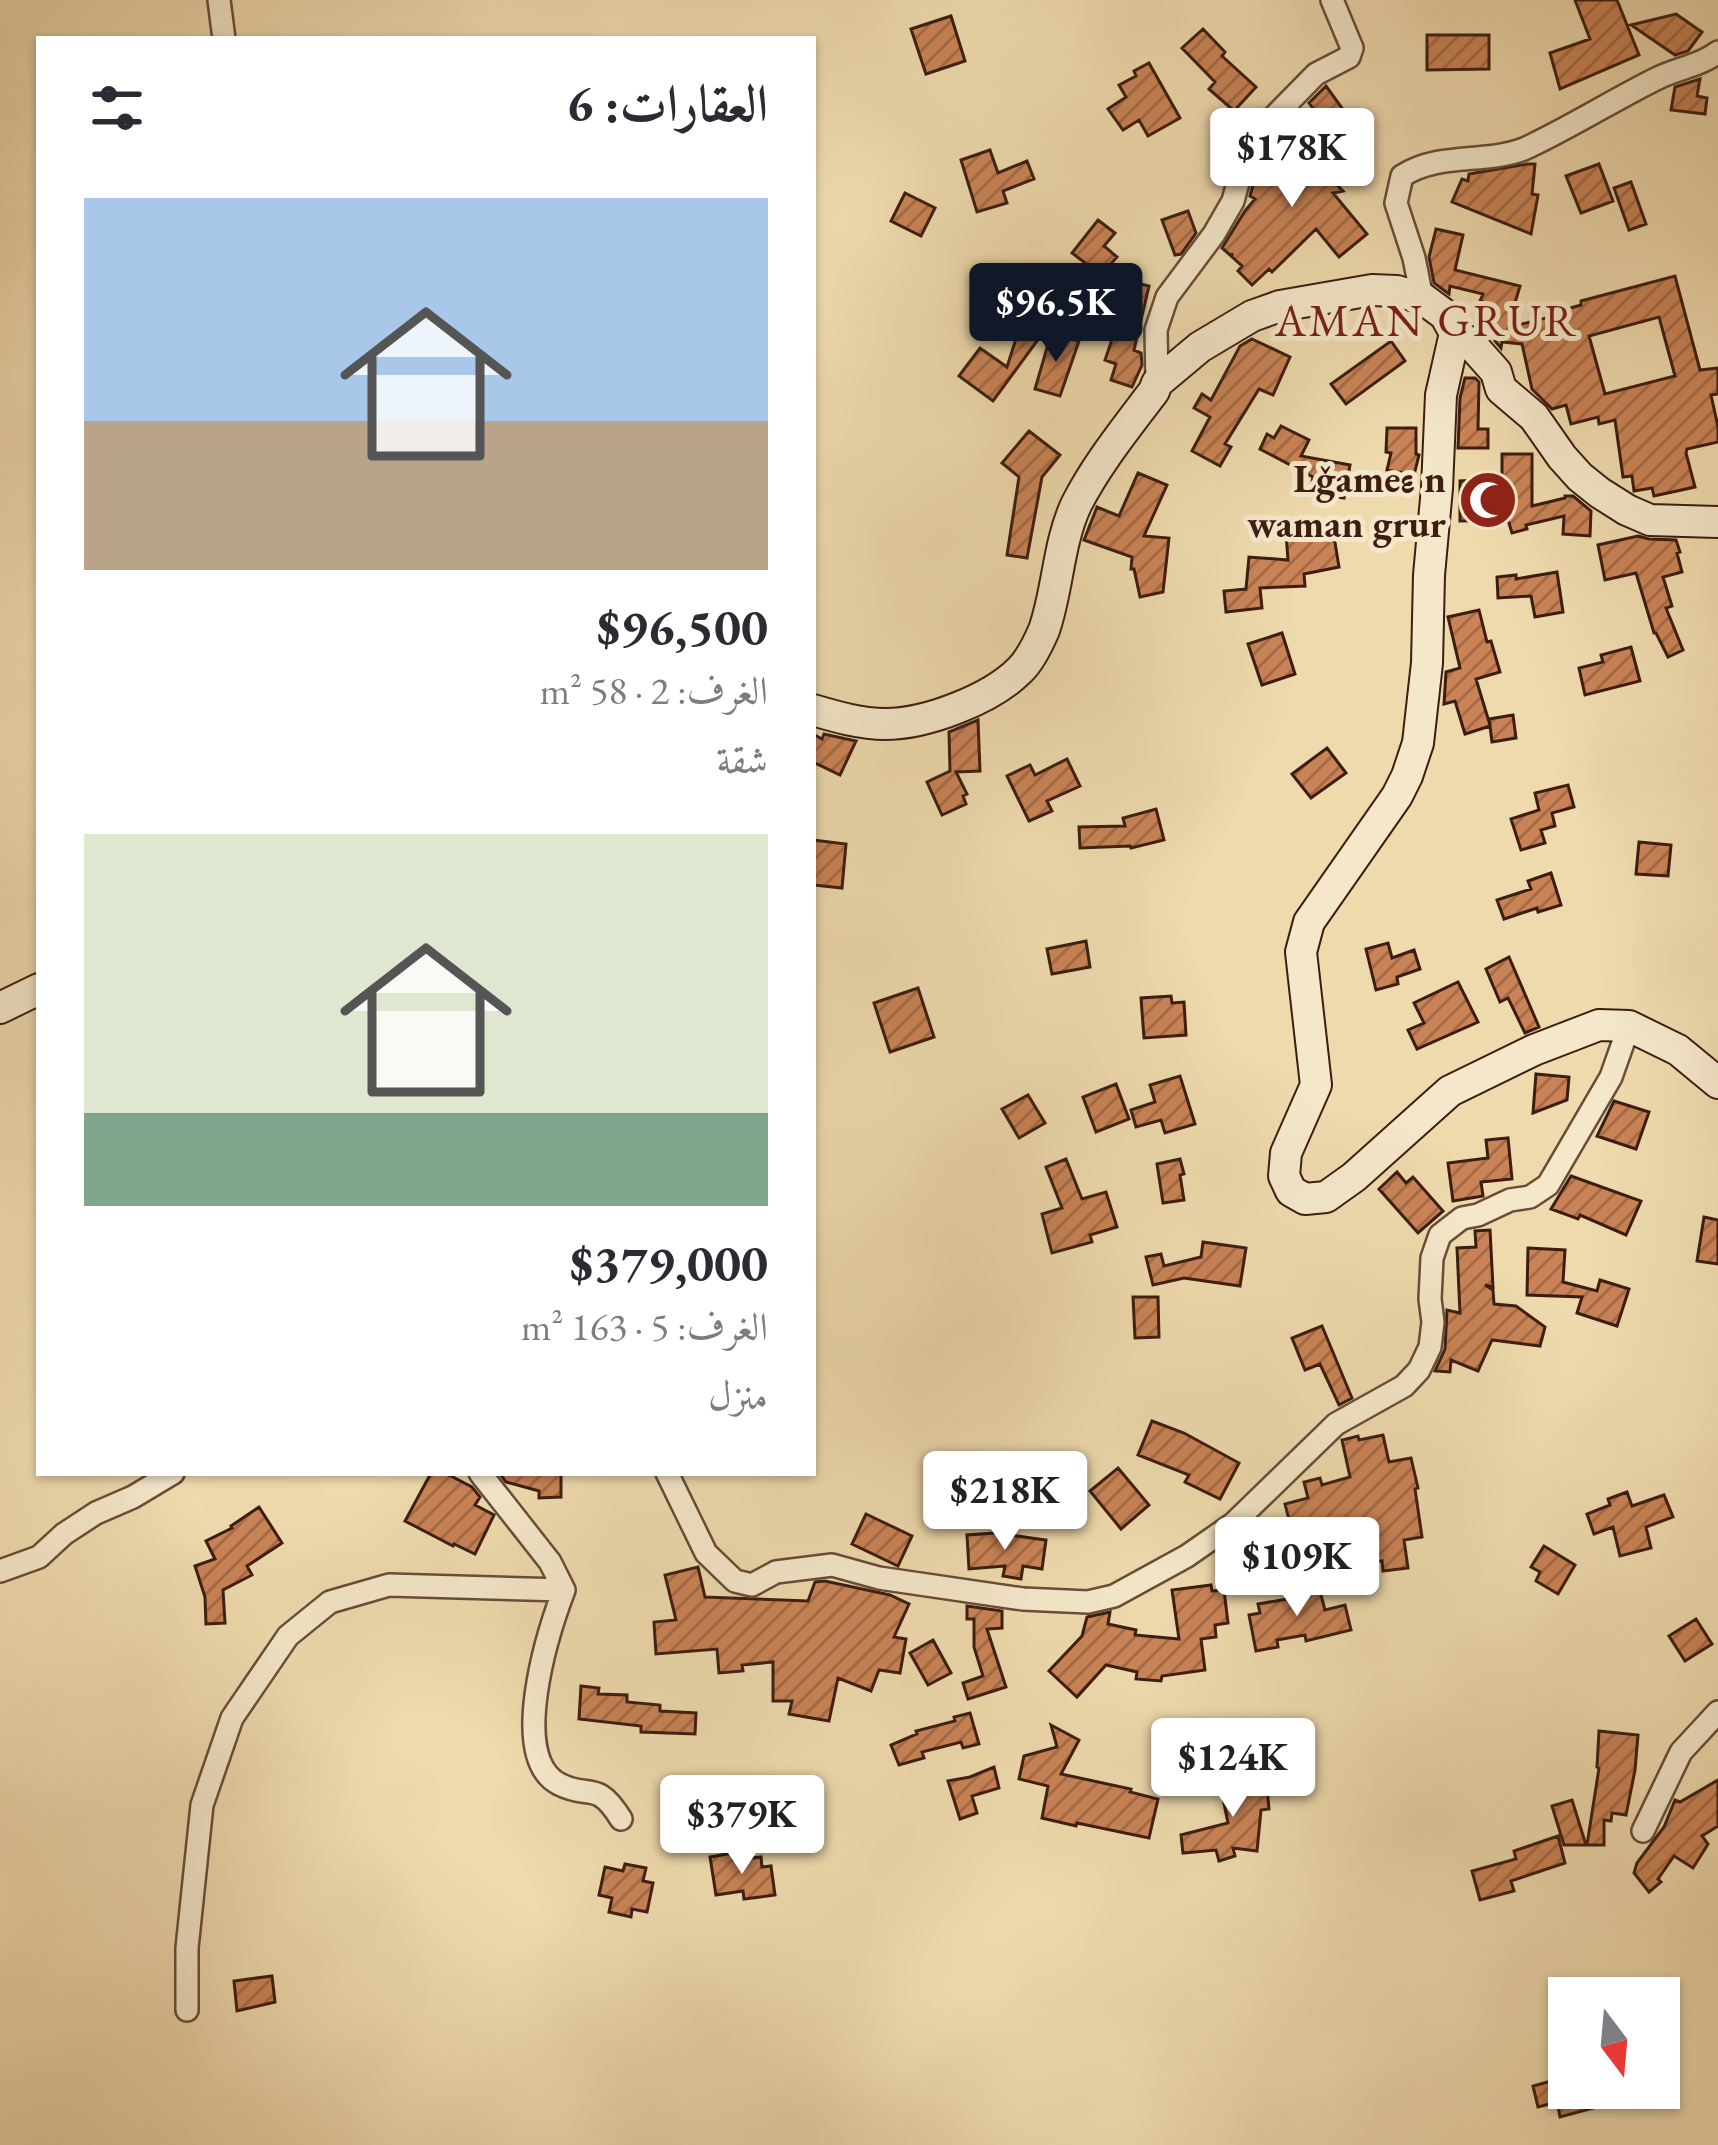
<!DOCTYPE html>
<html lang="ar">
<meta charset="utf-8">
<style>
:root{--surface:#fff;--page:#f2f2f3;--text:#2b2b33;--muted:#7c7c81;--accent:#111827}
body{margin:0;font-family:"EB Garamond",Amiri,serif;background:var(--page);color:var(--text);direction:rtl;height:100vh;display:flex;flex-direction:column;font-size:45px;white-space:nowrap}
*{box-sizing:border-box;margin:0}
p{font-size:39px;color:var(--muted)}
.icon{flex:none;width:66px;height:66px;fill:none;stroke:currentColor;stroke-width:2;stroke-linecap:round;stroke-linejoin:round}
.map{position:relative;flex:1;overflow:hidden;direction:ltr}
.side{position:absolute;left:36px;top:36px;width:780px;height:1440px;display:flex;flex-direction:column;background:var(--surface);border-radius:0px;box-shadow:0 3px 9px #0004;direction:rtl}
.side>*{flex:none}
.needle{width:78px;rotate:164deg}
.tools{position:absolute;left:1548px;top:1977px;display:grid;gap:24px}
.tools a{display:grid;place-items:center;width:132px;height:132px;border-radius:0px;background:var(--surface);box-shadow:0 3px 9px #0004;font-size:60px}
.price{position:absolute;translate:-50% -102px;padding:0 27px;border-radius:12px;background:#fff;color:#222;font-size:39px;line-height:78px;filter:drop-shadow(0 3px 6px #0008)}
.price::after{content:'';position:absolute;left:50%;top:72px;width:36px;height:27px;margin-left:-18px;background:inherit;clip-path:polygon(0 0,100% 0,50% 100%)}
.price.active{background:var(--accent);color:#fff}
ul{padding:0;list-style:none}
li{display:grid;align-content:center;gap:24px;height:636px;padding:0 48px}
li span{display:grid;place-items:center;height:372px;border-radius:0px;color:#555}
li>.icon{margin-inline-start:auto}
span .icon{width:216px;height:216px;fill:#fffc;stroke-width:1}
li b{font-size:51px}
h2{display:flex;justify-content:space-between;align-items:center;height:144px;padding:0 48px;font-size:51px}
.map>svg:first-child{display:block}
</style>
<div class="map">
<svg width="1718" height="2145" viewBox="0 0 1718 2145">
<defs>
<pattern id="building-hatch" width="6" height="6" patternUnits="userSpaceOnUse" patternTransform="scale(3)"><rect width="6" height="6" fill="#c98356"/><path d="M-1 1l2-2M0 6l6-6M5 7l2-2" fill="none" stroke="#a46b46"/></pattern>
</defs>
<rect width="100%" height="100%" fill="#eedaad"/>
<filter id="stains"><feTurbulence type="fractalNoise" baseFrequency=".00167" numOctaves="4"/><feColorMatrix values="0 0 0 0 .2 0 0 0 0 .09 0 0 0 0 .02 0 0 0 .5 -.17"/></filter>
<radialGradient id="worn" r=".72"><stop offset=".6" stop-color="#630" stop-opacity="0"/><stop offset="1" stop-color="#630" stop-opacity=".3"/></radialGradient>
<path fill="url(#building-hatch)" stroke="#3d1d11" stroke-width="3" fill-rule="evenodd" d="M1575 0H1617L1639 55 1560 89 1550 53 1590 39Z
M1676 14 1702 32 1688 51 1675 55 1631 25Z
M951 16 965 61 926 74 911 29Z
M1203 29 1225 52 1222 56 1256 87 1234 111 1209 89 1215 82 1182 48Z
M1427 35H1489V69L1427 70Z
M1149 63 1180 118 1148 136 1139 120 1123 130 1108 109 1126 97 1119 85 1136 76 1134 71Z
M1700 79 1697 96 1707 98 1705 114 1671 110 1675 87Z
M1326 86 1352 122 1333 136 1309 103Z
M1328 133 1346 152 1325 173 1343 191 1333 193 1367 234 1339 257 1316 229 1272 272 1269 269 1252 285 1238 271 1242 266 1231 256 1233 254 1230 255 1222 248 1245 211 1255 199 1250 196 1256 174 1258 170 1262 172 1293 139 1308 153Z
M990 150 998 173 1027 161 1034 179 1003 191 1007 203 977 212 961 160Z
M1527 164H1535L1532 194 1538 195 1531 234 1452 202 1462 179 1468 181 1469 174Z
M1599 164 1613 201 1581 213 1566 176Z
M1631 182 1646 224 1629 230 1614 188Z
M905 193 935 208 921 236 891 221Z
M1188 211 1196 233 1181 254 1175 255 1162 220Z
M1098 220 1115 233 1104 246 1117 257 1101 275 1072 253Z
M1436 229 1463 235 1455 270 1520 286 1511 316H1515L1514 326 1550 317 1549 314 1581 305V301L1675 276 1700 370 1718 368V394L1711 395 1718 427V442L1687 449 1686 453 1695 487 1654 496 1652 488 1634 491 1632 476 1623 477 1615 420 1599 424 1598 417 1571 424 1566 405 1552 409 1532 389 1522 344 1502 342 1501 348 1495 341 1497 306 1480 301 1483 294 1450 286 1449 294 1434 283 1429 257ZM1659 317 1675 376 1605 394 1589 336Z
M1113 277 1149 286 1134 350 1141 353 1142 365 1132 387 1111 380 1116 364 1105 360 1120 316 1105 312Z
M1021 323 1045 330 993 401 959 376 980 348 1007 367Z
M1051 334 1079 341 1060 396 1035 389Z
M1252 339 1290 357 1273 395 1259 389 1225 444 1231 447 1220 466 1192 451 1210 417 1194 408 1202 394 1211 400 1240 346Z
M1391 341 1405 361 1346 404 1331 384Z
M1465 378H1475L1479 382 1478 429H1488V448H1458L1460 398Z
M1281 426 1309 440 1301 456 1350 465 1344 498 1310 493 1313 477 1260 449 1267 434 1274 438Z
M1387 428H1416V454L1419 455 1414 475 1387 470 1391 453 1386 452Z
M1029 431 1060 455 1042 477 1027 558 1007 555 1019 477 1002 463Z
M1502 454H1532V506L1565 498V496H1573L1591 511 1590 536 1563 534 1564 516 1526 525 1527 529 1512 533 1508 520 1460 521V481L1502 479Z
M1138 473 1167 485 1144 536 1169 538 1163 592 1140 597 1134 569H1131L1132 557 1084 540 1097 507 1119 516Z
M1332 524 1339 567 1304 574 1305 586 1260 588 1262 608 1226 612 1224 591 1246 589 1249 557 1288 560 1286 533Z
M1638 536 1649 539 1676 540 1680 552 1677 553 1682 572 1663 577 1672 606 1666 608 1683 650 1668 657 1656 633H1654L1636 573 1605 580 1598 545Z
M1557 572 1563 612 1535 617 1531 596 1498 598 1497 577 1516 575V579Z
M1479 610 1487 642 1491 641 1500 672 1476 679 1490 725 1489 719 1513 715 1516 738 1492 742 1490 726 1465 734 1455 701 1444 704 1446 672 1460 668 1448 617Z
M1282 633 1295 674 1262 685 1248 644Z
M1631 647 1640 681 1585 695 1579 668 1603 662 1601 655Z
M978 720 980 771 956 772 967 794 963 796 966 804 942 815 927 782 950 771 949 732Z
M813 734 822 739 824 734 856 741 840 775 813 762Z
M1327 748 1346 773 1311 798 1292 774Z
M1067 759 1080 786 1047 801 1052 811 1029 821 1007 776 1030 765 1035 775Z
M1568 785 1574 807 1552 813 1555 826 1541 830 1545 843 1521 850 1511 819 1539 810 1535 793Z
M1156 809 1164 840 1131 848 1130 846 1080 848 1079 827 1125 826 1123 818Z
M813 840 846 844 842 888 813 885Z
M1639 842 1671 845 1668 876 1636 874Z
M1551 873 1561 905 1538 912 1537 908 1504 919 1497 900 1531 889 1528 881Z
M1086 941 1090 967 1052 974 1047 949Z
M1388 943 1392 958 1414 950 1420 969 1397 977 1398 984 1376 990 1366 949Z
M1509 957 1539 1027 1525 1033 1508 998 1500 1002 1486 969Z
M1458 982 1478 1022 1417 1049 1408 1030 1424 1023 1414 1003Z
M918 988 934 1037 890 1052 874 1003Z
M1171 996 1172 1003 1184 1002 1186 1035 1144 1038 1141 998Z
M1536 1074 1569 1077 1567 1100 1533 1113Z
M1180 1076 1195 1124 1165 1133 1161 1120 1136 1127 1131 1110 1155 1102 1150 1085Z
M1116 1084 1129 1119 1096 1132 1083 1097Z
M1028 1095 1045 1123 1019 1138 1002 1109Z
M1614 1101 1649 1112 1636 1149 1597 1136Z
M1508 1138 1512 1179 1481 1182 1483 1196 1453 1201 1448 1163 1488 1158 1486 1140Z
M1066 1159 1082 1199 1106 1192 1117 1227 1090 1235 1092 1242 1052 1253 1042 1214 1062 1208 1046 1167Z
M1180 1159 1184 1174 1180 1175 1184 1200 1163 1203 1157 1164Z
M1397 1172 1406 1183 1413 1177 1443 1211 1418 1233 1379 1189Z
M1571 1176 1641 1201 1626 1235 1580 1215 1578 1219 1551 1209Z
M1704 1217 1718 1220V1264L1697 1261Z
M1490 1230 1493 1287 1485 1285 1493 1290 1494 1304 1516 1306 1545 1327 1540 1346 1492 1340 1478 1371 1451 1360 1450 1372 1435 1371 1445 1349 1447 1310 1460 1313 1457 1248 1476 1247 1475 1231Z
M1203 1242 1246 1248 1240 1286 1184 1278 1153 1285 1146 1257 1161 1254 1164 1266 1201 1257Z
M1528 1248 1565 1250 1563 1282 1597 1291 1600 1280 1629 1289 1617 1326 1577 1313 1582 1297 1527 1295Z
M1133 1297H1158L1159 1337 1135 1338Z
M1322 1326 1352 1398 1339 1405 1320 1364 1305 1370 1292 1338Z
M1152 1421 1184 1433 1239 1463 1220 1499 1185 1482 1189 1475 1138 1455Z
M1383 1435 1389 1462 1411 1458 1418 1488 1415 1489 1422 1537 1404 1540 1408 1568 1383 1571 1382 1561 1365 1563 1360 1528 1307 1544 1306 1540 1295 1543 1285 1504 1308 1498 1304 1482 1320 1478 1322 1485 1350 1477 1342 1440 1358 1436 1359 1440Z
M1118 1468 1149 1505 1121 1529 1090 1491Z
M431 1473H445L472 1487 480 1497 475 1505 494 1515 475 1554 454 1544 453 1546 405 1521Z
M499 1473H561V1497L539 1498V1491L506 1482Z
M1627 1492 1632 1506 1664 1495 1673 1517 1646 1527 1651 1548 1620 1556 1613 1527 1594 1534 1587 1514 1610 1505 1608 1499Z
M259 1507 282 1543 247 1566 252 1575 223 1590 225 1623 206 1624 205 1597 195 1566 215 1559 206 1541 232 1528 231 1526Z
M866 1514 912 1536 898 1566 852 1544Z
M995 1533 1046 1540 1042 1569 1023 1566 1021 1579 1003 1576 1005 1566 969 1569 967 1535Z
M1544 1546 1575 1565 1558 1594 1536 1581 1540 1572 1531 1567Z
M698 1567 705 1597 808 1601 815 1582 825 1581 890 1595 909 1604 894 1637 906 1639 900 1673 879 1670 871 1691 838 1678 829 1721 789 1714 792 1701H773V1662L742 1665 743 1671 719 1673 717 1649 656 1654 654 1622 676 1620 665 1575Z
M1318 1584 1325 1610 1345 1605 1351 1630 1306 1641 1305 1635 1277 1640 1278 1647 1256 1651 1249 1615 1260 1613 1258 1604 1299 1597 1297 1589Z
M1211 1585 1212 1591 1224 1590 1228 1623 1215 1625 1216 1637 1201 1639 1205 1670 1162 1676 1161 1681 1136 1679 1137 1672 1106 1665 1077 1697 1049 1671 1082 1636 1087 1617 1110 1612 1108 1624 1136 1630 1135 1635 1179 1639 1172 1590Z
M967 1606 1002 1611V1628L987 1629 1006 1687 968 1699 963 1683 983 1676 974 1647V1619H967Z
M1696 1619 1712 1644 1685 1661 1669 1636Z
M933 1640 951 1673 928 1685 910 1653Z
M581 1686 599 1688 598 1694 627 1695V1702L660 1705V1711L696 1713 695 1734 641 1732V1726L579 1719Z
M970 1713 979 1744 963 1748 961 1742 922 1752 924 1758 899 1765 891 1745 917 1734 916 1731 955 1721 954 1717Z
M1051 1725 1079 1740 1061 1774 1131 1789 1130 1792 1158 1799 1149 1838 1077 1823 1076 1826 1042 1818 1048 1786 1019 1779 1024 1756 1057 1747Z
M1599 1731 1638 1735 1635 1770 1626 1815 1612 1813 1611 1821 1604 1820V1845H1587L1599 1768 1597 1767Z
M994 1767 999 1788 972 1796 977 1813 960 1819 948 1781 970 1777Z
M1237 1776 1238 1780 1266 1777 1269 1809 1261 1810 1257 1851 1233 1848 1235 1856 1219 1861 1216 1850 1183 1853 1181 1835 1228 1823 1219 1779Z
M1718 1780V1826L1702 1836 1708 1844 1693 1868 1674 1856 1658 1879 1661 1882 1649 1892 1634 1873 1637 1863 1664 1827 1675 1800 1680 1802Z
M1572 1800 1586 1845H1564L1552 1806Z
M1558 1836 1565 1863 1511 1881 1514 1891 1480 1900 1472 1871 1516 1859 1514 1851Z
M733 1853 734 1860 761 1857 762 1867 771 1866 775 1895 744 1899 743 1891 716 1895 710 1857Z
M625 1864 646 1868 643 1881 653 1883 647 1912 632 1909 631 1917 609 1912 612 1898 599 1895 605 1867 623 1871Z
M272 1976 275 2002 237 2011 234 1981Z
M1569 2076V2088H1596L1601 2106 1560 2117 1557 2102 1538 2107 1533 2086Z"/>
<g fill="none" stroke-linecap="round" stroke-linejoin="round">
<defs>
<path id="street" d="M219 0 224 39
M1422 298 1414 258 1396 203 1402 176C1439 152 1484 164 1524 149 1570 128 1613 100 1658 78 1678 68 1700 66 1718 52
M1157 383 1156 330 1167 297 1214 234 1233 201 1244 160 1266 125 1316 74 1349 57 1352 48 1332 0
M480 1473 550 1562 564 1590C548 1632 508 1757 559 1784 590 1800 596 1779 621 1819
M667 1473 706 1553 735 1581 752 1585 776 1572 832 1565 879 1578 1023 1599 1088 1602 1114 1596 1187 1556 1233 1524 1336 1424 1404 1386 1419 1370 1430 1347 1433 1322 1430 1299 1432 1258 1440 1235 1462 1218 1478 1215 1510 1200 1530 1197 1548 1185 1611 1077 1629 1026
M0 1571 39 1557 64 1534 96 1513 133 1497 173 1473
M1643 1831 1681 1752 1718 1712
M187 2010V1948L202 1805 232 1718 288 1636 330 1602 389 1585 564 1590"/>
<path id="secondary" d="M1455 333 1441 395 1437 488 1429 575 1427 663 1418 743 1407 776 1397 796 1309 922 1301 952 1316 1085 1286 1153 1284 1176 1291 1191 1305 1199 1326 1197 1354 1177 1450 1091 1534 1050 1599 1025 1629 1026 1678 1050 1718 1083
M813 710C837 717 861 724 885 724 927 724 991 699 1020 670 1031 659 1038 644 1044 630 1058 590 1058 544 1076 505 1096 465 1127 427 1154 391L1157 383 1200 347 1252 316 1280 306 1372 290 1397 291 1422 298 1445 315 1455 333 1472 345 1496 372 1501 389 1534 417 1562 457 1580 477 1600 493 1627 510 1650 520 1718 522
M0 1008 39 989"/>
</defs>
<use href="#street" stroke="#694c38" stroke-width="26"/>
<use href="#secondary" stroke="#3d1d11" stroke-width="34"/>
<use href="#street" stroke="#f4e7ca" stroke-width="21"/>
<use href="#secondary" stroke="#f4e7ca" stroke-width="30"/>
</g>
<defs>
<symbol id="mosque-disc" viewBox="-11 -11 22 22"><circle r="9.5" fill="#8f2418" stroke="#f4e7ca"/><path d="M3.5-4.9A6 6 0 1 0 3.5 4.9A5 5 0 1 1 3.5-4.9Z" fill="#fff"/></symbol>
</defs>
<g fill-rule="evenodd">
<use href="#mosque-disc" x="1455" y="467" width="66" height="66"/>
</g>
<g text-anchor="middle" stroke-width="10" stroke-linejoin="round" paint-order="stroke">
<g font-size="39" font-weight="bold" fill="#3d1d11" stroke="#f4e7ca" text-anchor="end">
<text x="1446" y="492">Lǧameε n<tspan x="1446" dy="45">waman grur</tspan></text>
</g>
<g font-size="45" letter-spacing="3" fill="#7a1f14" stroke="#f4e7ca">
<text x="1427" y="336">AMAN GRUR</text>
</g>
</g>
<rect width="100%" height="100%" filter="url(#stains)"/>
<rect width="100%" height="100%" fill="url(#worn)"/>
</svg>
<div class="tools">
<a><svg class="needle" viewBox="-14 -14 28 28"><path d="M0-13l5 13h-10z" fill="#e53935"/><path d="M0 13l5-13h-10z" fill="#7c7c81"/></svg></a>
</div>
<b class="price" style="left:1292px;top:210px">$178K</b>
<b class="price active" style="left:1056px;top:365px">$96.5K</b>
<b class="price" style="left:1005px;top:1553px">$218K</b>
<b class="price" style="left:1297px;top:1619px">$109K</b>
<b class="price" style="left:1233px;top:1820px">$124K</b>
<b class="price" style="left:742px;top:1877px">$379K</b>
<section class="side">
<h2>العقارات: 6<svg class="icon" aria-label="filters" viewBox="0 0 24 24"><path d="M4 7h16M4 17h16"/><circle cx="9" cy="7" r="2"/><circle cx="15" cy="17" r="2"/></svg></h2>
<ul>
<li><span style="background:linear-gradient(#a9c7e8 60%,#b9a48a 0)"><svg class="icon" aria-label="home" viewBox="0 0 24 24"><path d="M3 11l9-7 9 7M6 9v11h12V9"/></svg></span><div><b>$96,500</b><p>الغرف: 2 · 58 m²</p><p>شقة</p></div></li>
<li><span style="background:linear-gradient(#dfe7d0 75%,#7fa58c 0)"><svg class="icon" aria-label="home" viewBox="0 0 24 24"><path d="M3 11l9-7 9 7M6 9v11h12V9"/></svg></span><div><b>$379,000</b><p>الغرف: 5 · 163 m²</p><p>منزل</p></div></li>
</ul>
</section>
</div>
